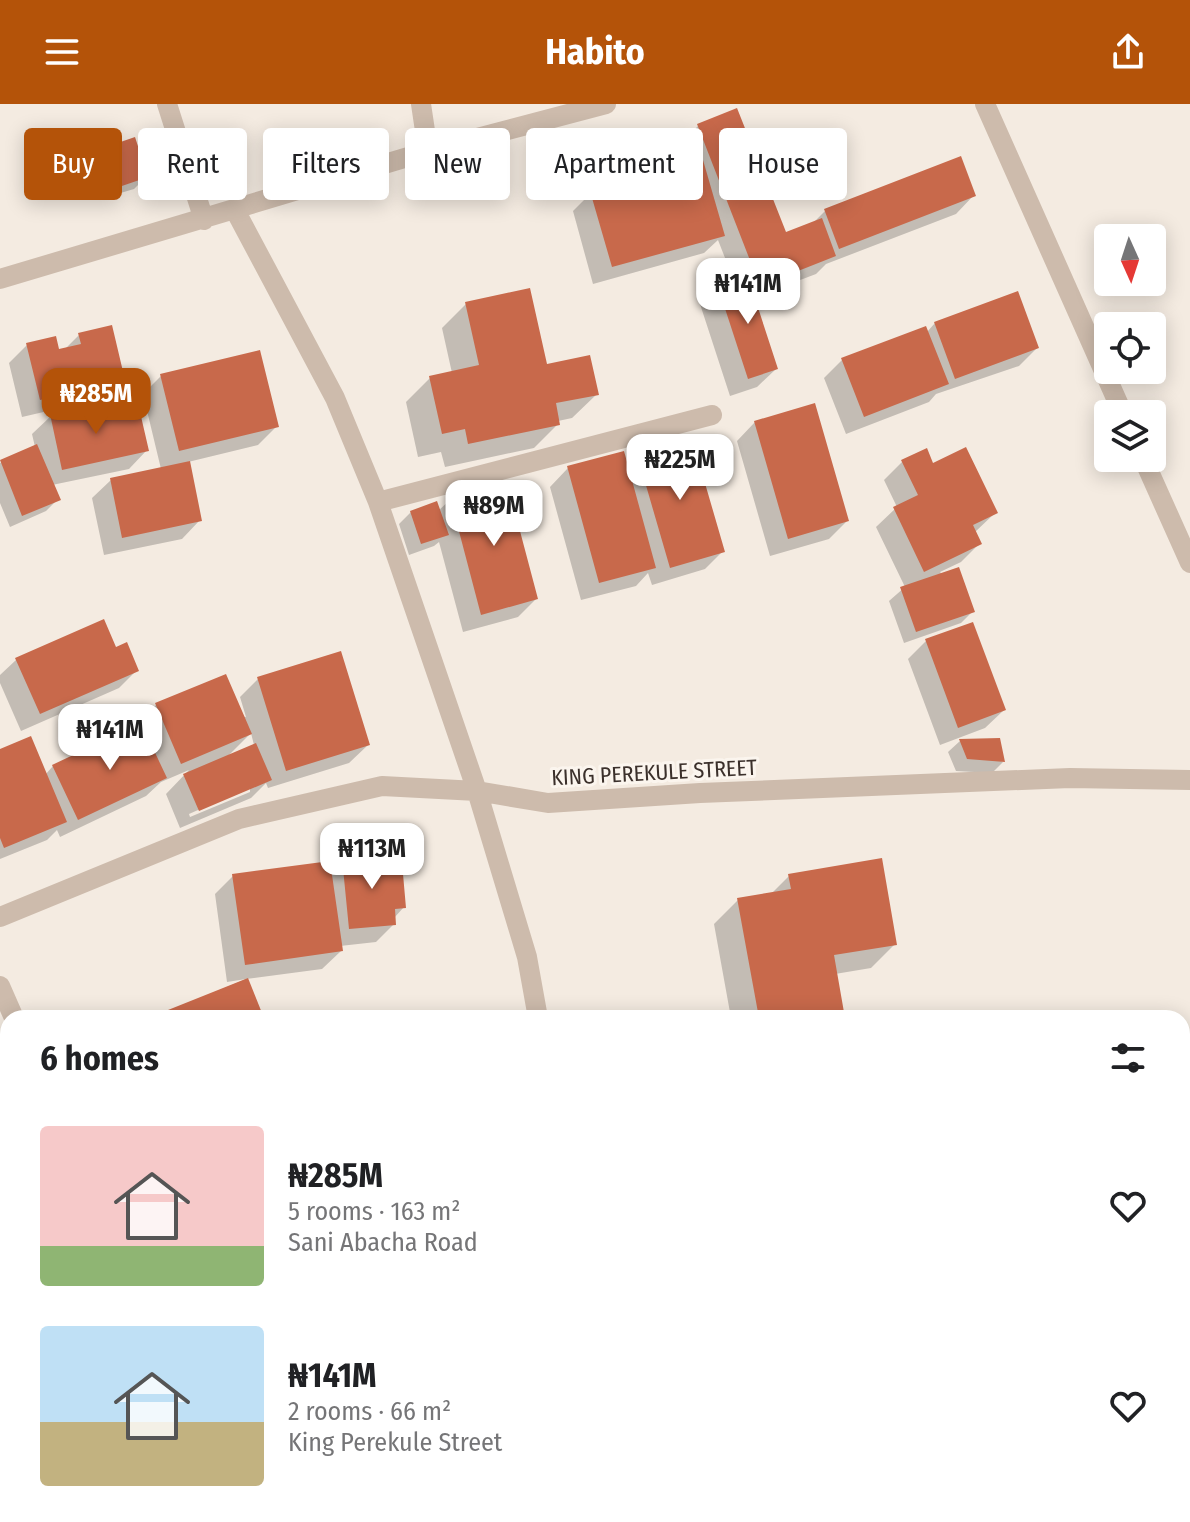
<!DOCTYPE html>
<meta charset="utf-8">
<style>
:root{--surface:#fff;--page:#f6f6f6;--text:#202124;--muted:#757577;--accent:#b45309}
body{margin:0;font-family:"Fira Sans Condensed",sans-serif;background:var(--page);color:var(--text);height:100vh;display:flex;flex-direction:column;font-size:30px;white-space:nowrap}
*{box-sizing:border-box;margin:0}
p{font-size:26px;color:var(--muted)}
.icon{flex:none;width:44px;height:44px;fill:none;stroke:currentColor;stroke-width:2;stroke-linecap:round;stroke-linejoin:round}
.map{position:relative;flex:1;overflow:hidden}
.sheet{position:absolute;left:0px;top:906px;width:1190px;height:512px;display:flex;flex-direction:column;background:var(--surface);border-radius:24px 24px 0 0;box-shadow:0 4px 20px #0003}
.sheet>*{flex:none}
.top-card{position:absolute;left:24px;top:24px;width:1142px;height:72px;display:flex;gap:16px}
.needle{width:52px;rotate:177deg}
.buttons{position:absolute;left:1094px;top:120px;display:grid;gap:16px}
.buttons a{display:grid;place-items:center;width:72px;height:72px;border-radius:8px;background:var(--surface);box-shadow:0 4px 20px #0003;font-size:40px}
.price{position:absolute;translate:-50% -68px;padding:0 18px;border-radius:16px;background:#fff;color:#222;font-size:26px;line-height:52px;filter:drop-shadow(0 2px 4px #0008)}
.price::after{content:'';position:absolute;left:50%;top:48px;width:24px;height:18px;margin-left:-12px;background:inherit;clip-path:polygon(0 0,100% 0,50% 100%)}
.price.on{background:var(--accent);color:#fff}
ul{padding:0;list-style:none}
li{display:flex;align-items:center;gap:24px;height:200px;padding:0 40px}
li span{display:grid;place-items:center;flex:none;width:224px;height:160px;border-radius:8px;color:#555}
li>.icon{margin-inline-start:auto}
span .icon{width:96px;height:96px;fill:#fffc;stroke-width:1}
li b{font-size:34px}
h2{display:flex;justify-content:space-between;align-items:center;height:96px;padding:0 40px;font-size:34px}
.chip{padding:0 28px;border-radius:8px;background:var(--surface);box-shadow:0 4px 20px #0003;font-size:28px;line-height:72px}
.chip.on{background:var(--accent);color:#fff}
header{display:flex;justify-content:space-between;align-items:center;height:104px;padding:0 40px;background:var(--accent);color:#fff;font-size:36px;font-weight:700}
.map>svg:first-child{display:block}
</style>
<header><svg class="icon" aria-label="menu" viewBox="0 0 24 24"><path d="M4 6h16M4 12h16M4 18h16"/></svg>Habito<svg class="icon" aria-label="share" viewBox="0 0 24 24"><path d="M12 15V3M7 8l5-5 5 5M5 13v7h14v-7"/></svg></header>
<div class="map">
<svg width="1190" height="1418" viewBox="0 0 1190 1418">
<rect width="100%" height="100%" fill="#f4ebe1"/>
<path fill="#0003" fill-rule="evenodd" d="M698 22 785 131 812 120 825 107 974 91 956 110 826 160 816 170 753 194 776 265 757 283 730 292 700 200 718 182 734 177 718 136 704 149 593 180 573 107 591 89 689 62 680 40Z
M107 44 146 73 134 85 107 93 95 56Z
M466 200 545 262 597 290 572 314 558 317V320L534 344 445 363 441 348 418 353 406 298 430 274 452 269 442 224Z
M935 219 1037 244 1019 262 936 290 929 298 846 330 824 274 842 256 927 228Z
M79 231 123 275 104 294 22 313 9 259 27 241 58 248 64 246Z
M161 272 276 323 258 341 188 358 200 416 182 435 104 451 92 394 111 376 161 365 143 290Z
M51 312 105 317 147 346 129 365 52 381 58 395 46 407 10 423 0 399V359L35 343 32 330Z
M755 318 847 417 829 435 770 452 737 337Z
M637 348 723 447 705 465 652 481 648 469 636 482 581 496 550 383 568 364 626 360Z
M902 358 933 362 995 409 974 429 979 440 961 458 940 468 973 507 961 519 904 539 889 497 905 483 876 423 897 403 884 376Z
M451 395 536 495 518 513 463 528 439 438 434 442 409 451 399 420 411 408 438 407Z
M926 537 1004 606 985 624 940 641 908 555Z
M16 556 137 566 119 584 21 627 0 579V571Z
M258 575 368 641 349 659 268 684 266 679 251 694 180 724 166 690 189 666 161 678 146 692 60 733 57 726 47 736 0 755V648L45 671 53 662 139 622 138 619 156 601 246 613 240 593ZM251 629 254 641 227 653ZM250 683V688L190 713 189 710Z
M960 637 1003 658 992 669 956 667 948 648Z
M343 756 390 768 404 803 394 814V820L376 838 340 842 341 847 322 865 246 875 262 914H153L246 875 227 878 215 790 233 772 330 770Z
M789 772 895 840 871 864 835 870 843 914H731L714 820 738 796 771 790Z
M231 1410H302L297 1415 231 1414Z
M325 1410H429V1417L436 1410H531V1418H324Z
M687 1410H724L721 1418H684Z
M811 1410H889L886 1418H808Z"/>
<path fill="#c8694b" d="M737 4 786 128 822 114 836 152 760 182 697 20Z
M135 33 148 73 119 83 106 43Z
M961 52 976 92 839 145 824 105Z
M703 56 725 132 612 163 590 87Z
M747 170 778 265 748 275 717 180Z
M530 184 547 260 590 251 599 291 556 299 560 321 468 340 465 325 442 330 429 272 479 261 465 198Z
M1018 187 1039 244 955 275 934 218Z
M112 221 125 276 40 296 26 239 56 232 59 245 81 240 78 229Z
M926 222 949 280 864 313 841 254Z
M260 246 279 323 179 347 160 270Z
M99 299 107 315 140 308 149 347 62 366 50 310Z
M815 299 849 417 788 435 754 317Z
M691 331 725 448 670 464 636 347Z
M37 340 61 396 22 412 0 356Z
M966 343 998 409 973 421 982 440 924 468 893 403 918 391 901 356 927 344 933 359Z
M624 347 656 464 599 479 567 362Z
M190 357 202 417 122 434 110 374Z
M507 378 538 495 481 511 450 393Z
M437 397 449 431 421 440 410 407Z
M959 463 975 508 916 528 900 483Z
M104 515 116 543 127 538 139 567 40 610 15 554Z
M973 518 1006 606 958 624 925 535Z
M341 547 370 641 286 667 257 573Z
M226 570 252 630 181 660 155 599Z
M141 619 167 674 78 716 52 661Z
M31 632 67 718 4 744 0 734V645Z
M1000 634 1005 658 967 655 959 635Z
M256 639 272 676 199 707 183 670Z
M390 750 392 767 403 770 406 804 395 805 396 821 349 825 342 754Z
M882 754 897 841 834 851 845 914H759L737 794 791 785 788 770Z
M330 757 343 847 245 861 232 770Z
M248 874 264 914H148Z
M335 1410H431V1418L335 1417Z
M448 1410H533V1418H448Z
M691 1410H727L724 1418H711Z
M842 1410H891L888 1418H863Z"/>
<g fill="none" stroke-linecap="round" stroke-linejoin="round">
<path stroke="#cdbbac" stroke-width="20" d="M167 0 204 116
M421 0 428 47
M985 0 1123 310
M235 106 335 294 378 398 477 687 527 853 538 914
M0 175 428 47 606 0
M1143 354 1190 459
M378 398 712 311
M0 813 239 715 382 682 477 687 548 699 700 689 1070 674 1190 676
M0 882 14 914
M1182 1103 1190 1088
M204 1410 205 1418
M622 1410 623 1418
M1030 1418 1032 1410"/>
</g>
<g text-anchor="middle" stroke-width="6" stroke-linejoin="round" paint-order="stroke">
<g font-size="22" fill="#3b302b" stroke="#fbf5ee">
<text transform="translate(654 668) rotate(-3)" y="8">KING PEREKULE STREET</text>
</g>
</g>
</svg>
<div class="buttons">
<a><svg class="needle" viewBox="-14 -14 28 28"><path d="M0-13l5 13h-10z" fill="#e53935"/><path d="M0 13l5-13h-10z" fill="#757577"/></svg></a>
<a><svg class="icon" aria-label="locate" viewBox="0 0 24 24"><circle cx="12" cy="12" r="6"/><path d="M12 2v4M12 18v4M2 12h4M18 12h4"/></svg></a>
<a><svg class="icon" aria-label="layers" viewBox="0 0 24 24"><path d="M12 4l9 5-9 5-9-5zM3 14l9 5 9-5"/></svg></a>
</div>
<b class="price" style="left:748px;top:222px">₦141M</b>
<b class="price on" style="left:96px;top:332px">₦285M</b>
<b class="price" style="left:680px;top:398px">₦225M</b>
<b class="price" style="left:494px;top:444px">₦89M</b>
<b class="price" style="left:110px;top:668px">₦141M</b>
<b class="price" style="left:372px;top:787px">₦113M</b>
<div class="top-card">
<a class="chip on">Buy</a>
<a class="chip">Rent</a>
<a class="chip">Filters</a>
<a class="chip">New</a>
<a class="chip">Apartment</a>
<a class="chip">House</a>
</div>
<section class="sheet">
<h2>6 homes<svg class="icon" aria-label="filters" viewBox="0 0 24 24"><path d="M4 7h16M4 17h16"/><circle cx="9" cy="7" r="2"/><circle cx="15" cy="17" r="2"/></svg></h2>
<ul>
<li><span style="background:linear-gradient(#f6c9c9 75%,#8fb573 0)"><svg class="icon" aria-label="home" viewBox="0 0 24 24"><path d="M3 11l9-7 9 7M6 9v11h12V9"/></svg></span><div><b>₦285M</b><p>5 rooms · 163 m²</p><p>Sani Abacha Road</p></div><svg class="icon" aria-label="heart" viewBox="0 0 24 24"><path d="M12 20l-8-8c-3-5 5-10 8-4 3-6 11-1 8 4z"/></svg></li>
<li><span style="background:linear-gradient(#bfe0f5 60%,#c2b280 0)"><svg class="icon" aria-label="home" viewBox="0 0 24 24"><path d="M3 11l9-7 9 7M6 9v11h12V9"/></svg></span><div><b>₦141M</b><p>2 rooms · 66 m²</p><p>King Perekule Street</p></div><svg class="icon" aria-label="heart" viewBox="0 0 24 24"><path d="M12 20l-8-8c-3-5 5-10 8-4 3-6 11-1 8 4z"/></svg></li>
</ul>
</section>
</div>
